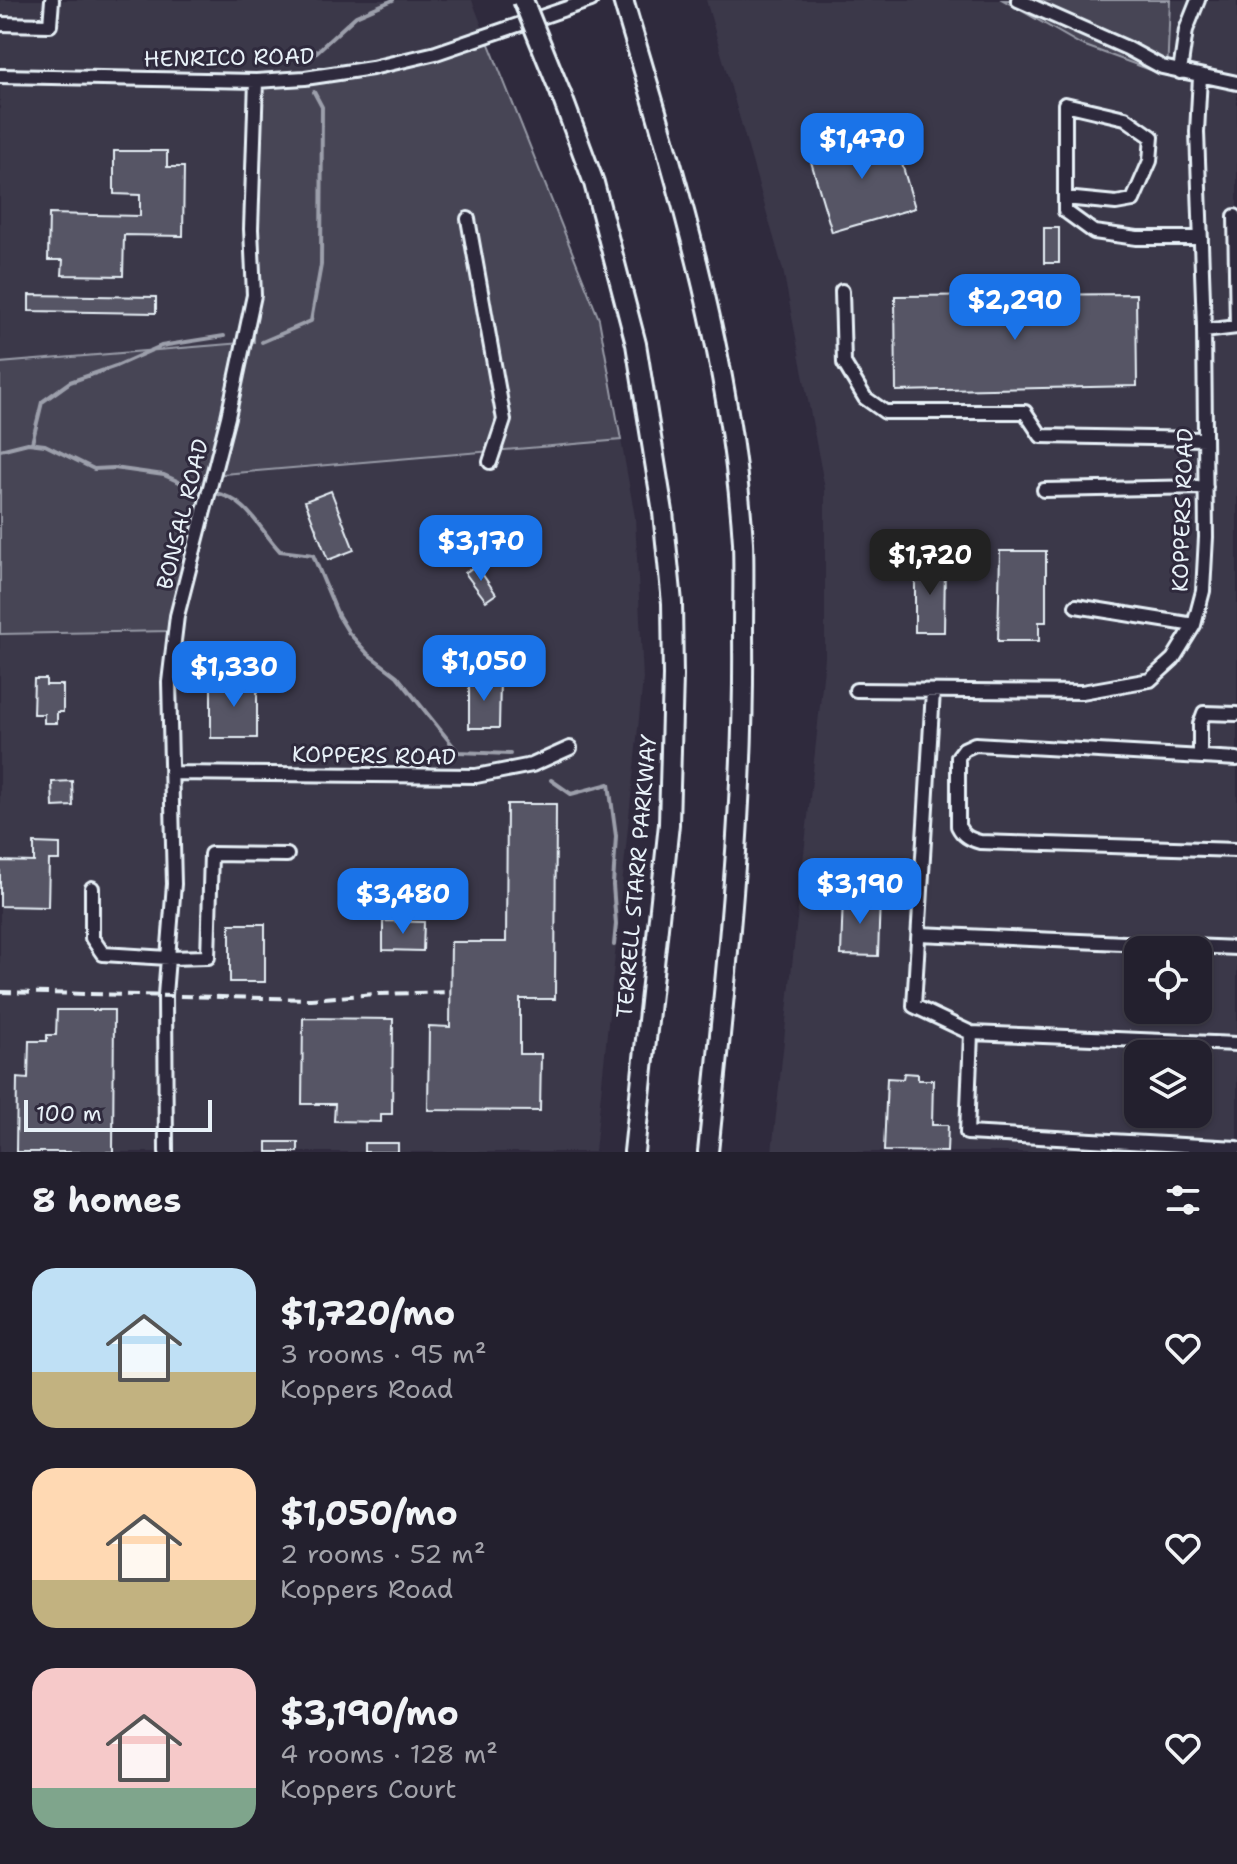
<!DOCTYPE html>
<meta charset="utf-8">
<style>
:root{--surface:#23202e;--page:#2f2d3a;--text:#f1f3f6;--muted:#a3a3aa;--line:#403e4a;--accent:#1a73e8}
body{margin:0;font-family:"Shantell Sans",sans-serif;background:var(--page);color:var(--text);height:100vh;display:flex;flex-direction:column;font-size:30px;white-space:nowrap}
*{box-sizing:border-box;margin:0}
p{font-size:26px;color:var(--muted)}
.icon{flex:none;width:44px;height:44px;fill:none;stroke:currentColor;stroke-width:2;stroke-linecap:round;stroke-linejoin:round}
.map{position:relative;height:1152px;overflow:hidden}
.side{display:flex;flex-direction:column;background:var(--surface);flex:1}
.side>*{flex:none}
.fabs{position:absolute;left:1124px;top:936px;display:grid;gap:16px}
.fabs a{display:grid;place-items:center;width:88px;height:88px;border-radius:16px;background:var(--surface);box-shadow:0 2px 6px #0004,0 0 0 2px var(--line);font-size:40px}
.scale{position:absolute;left:24px;bottom:20px;width:188px;box-sizing:border-box;padding-left:8px;border:4px solid #e8f1f8;border-top:0;font-size:22px;line-height:28px;white-space:nowrap;color:#e8f1f8;-webkit-text-stroke:6px #2f2a3d;paint-order:stroke}
.price{position:absolute;translate:-50% -68px;padding:0 18px;border-radius:16px;background:var(--accent);color:#fff;font-size:26px;line-height:52px;filter:drop-shadow(0 2px 4px #0008)}
.price::after{content:'';position:absolute;left:50%;top:48px;width:24px;height:18px;margin-left:-12px;background:inherit;clip-path:polygon(0 0,100% 0,50% 100%)}
.price.current{background:#222;color:#fff}
ul{padding:0;list-style:none}
li{display:flex;align-items:center;gap:24px;height:200px;padding:0 32px}
li span{display:grid;place-items:center;flex:none;width:224px;height:160px;border-radius:24px;color:#555}
li>.icon{margin-inline-start:auto}
span .icon{width:96px;height:96px;fill:#fffc;stroke-width:1}
li b{font-size:34px}
h2{display:flex;justify-content:space-between;align-items:center;height:96px;padding:0 32px;font-size:34px}
.map>svg:first-child{display:block}
</style>
<div class="map">
<svg width="1237" height="1152" viewBox="0 0 1237 1152">
<rect width="100%" height="100%" fill="#2f2a3d"/>
<filter id="ink" filterUnits="userSpaceOnUse"><feTurbulence type="fractalNoise" baseFrequency=".0125" numOctaves="2"/><feDisplacementMap in="SourceGraphic" scale="16" xChannelSelector="R" yChannelSelector="G"/><feConvolveMatrix kernelMatrix="1 2 1 2 8 2 1 2 1" color-interpolation-filters="sRGB"/></filter>
<g filter="url(#ink)">
<path fill="#3b3749" fill-rule="evenodd" d="M0 0H472L485 34 359 73 261 80 254 342 0 363Z
M706 0H1003L1080 44 1167 76 1170 0H1237V1152H772L825 658V489L783 270ZM1138 950H1198V1010H1138ZM1138 1054H1198V1114H1138Z
M621 440 635 517 643 679 595 1152H0V634L170 630 211 475Z"/>
<path fill="#464455" stroke="#979aa6" stroke-width="2" d="M1003 0H1170L1167 76 1080 44Z
M485 34 599 319 621 440 211 475 170 631 0 634V363L254 342 260 80 359 73Z"/>
<g fill="none" stroke-linecap="round" stroke-linejoin="round">
<path stroke="#9c9fab" stroke-width="4" d="M310 58 356 16 393 0
M262 342 311 321 321 265 322 107 314 92
M32 443 42 402 70 382 116 366 161 346 224 336
M0 450 28 443 45 445 94 469 114 468 164 475 186 485
M215 493C248 499 259 529 280 551L313 555 338 615 349 633 368 654 397 676 458 752 510 754
M551 780 571 794 609 784 616 836 613 885 616 924 614 945"/>
</g>
<path fill="#575565" stroke="#e8f1f8" stroke-width="2" d="M892 130 915 208 832 232 809 155Z
M114 151H167V167H184L183 236 124 235 123 276 62 275 63 260H48L49 214 140 216V195L114 194Z
M1044 228H1059V263H1044Z
M1136 294 1137 386 896 391 895 296Z
M29 295 156 297V313L29 311Z
M331 491 354 550 328 560 305 501Z
M1000 551H1046V622H1039V641H998Z
M915 562H945L944 632H915Z
M476 565 496 594 486 601 465 573Z
M34 679H46V685H63V712H57V723H44V714H33Z
M469 679H500L499 728H469Z
M211 680H257V738H211Z
M72 781 73 806 53 807 52 782Z
M507 804H556L555 999H520V1054H541L540 1111 428 1110 429 1026 450 1027 451 942H506Z
M34 843 60 844V860H49L48 907 0 906V861L34 862Z
M843 896 880 897 878 956 841 955Z
M383 921 424 922 423 951 383 950Z
M230 924H265V982H230Z
M57 1010H114L113 1152H16L17 1078 28 1079 29 1041H47V1035H56Z
M303 1018 393 1019 392 1114H381V1122L334 1121 335 1104H302Z
M904 1073 918 1074V1080H933L932 1125H948L947 1152 884 1151 887 1078 903 1079Z
M267 1142H298V1152H267Z
M364 1143H398V1152H364Z"/>
<g fill="none" stroke-linecap="round" stroke-linejoin="round">
<defs>
<path id="minor" d="M1018 0 1127 48 1162 67 1237 83
M0 24 50 25 52 0
M1180 72 1186 30 1198 0
M0 76 256 81 305 78 372 68 436 53 591 0
M1065 198 1116 203 1133 200 1150 161 1152 137 1125 118 1065 104V211L1094 232 1137 238H1201
M468 219 504 420 490 462
M842 291 844 363 865 398 885 412H1025L1041 436 1205 439
M1204 331 1237 327 1235 216
M1044 490 1206 487
M1076 606 1194 625
M856 690 1082 692 1150 680 1173 659 1194 625 1203 591 1206 537 1204 327 1197 132 1200 77
M933 691 914 1006 971 1033 1237 1044
M1200 757V724L1204 713 1237 714
M1237 759 975 744 964 749 958 757V826C963 836 969 839 980 842L1237 850
M173 773 476 776 532 765 570 748
M92 888V938L103 954 168 958 208 957 211 854 287 855
M919 934 1237 948
M971 1033 967 1133 1237 1148
M166 1152 165 995 174 884 169 682 177 616 228 417 254 295 251 229 256 81"/>
<path id="highway" d="M623 0C676 179 731 354 743 542 744 572 743 603 743 633 745 807 726 979 708 1152
M561 94 594 183 636 344 663 512 672 603 673 676 669 824 634 1152"/>
</defs>
<use href="#minor" stroke="#e8f1f8" stroke-width="18"/>
<use href="#highway" stroke="#e8f1f8" stroke-width="24"/>
<use href="#minor" stroke="#2f2a3d" stroke-width="12"/>
<use href="#highway" stroke="#2f2a3d" stroke-width="18"/>
<path stroke="#e8f1f8" stroke-width="4" stroke-dasharray="12 6" stroke-linecap="butt" d="M0 992 311 999 376 994 450 992"/>
<defs>
<path id="highway-bridge" d="M523 0 561 94"/>
</defs>
<use href="#highway-bridge" stroke="#e8f1f8" stroke-width="24" stroke-linecap="butt"/>
<use href="#highway-bridge" stroke="#2f2a3d" stroke-width="18"/>
</g>
</g>
<g text-anchor="middle" stroke-width="6" stroke-linejoin="round" paint-order="stroke">
<g font-size="22" fill="#e8f1f8" stroke="#2f2a3d">
<text transform="translate(229 57) rotate(-1)" y="8">HENRICO ROAD</text>
<text transform="translate(1182 510) rotate(-88)" y="8">KOPPERS ROAD</text>
<text transform="translate(182 514) rotate(-76)" y="8">BONSAL ROAD</text>
<text transform="translate(374 755) rotate(1)" y="8">KOPPERS ROAD</text>
<text transform="translate(636 876) rotate(-85)" y="8">TERRELL STARR PARKWAY</text>
</g>
</g>
</svg>
<div class="fabs">
<a><svg class="icon" aria-label="locate" viewBox="0 0 24 24"><circle cx="12" cy="12" r="6"/><path d="M12 2v4M12 18v4M2 12h4M18 12h4"/></svg></a>
<a><svg class="icon" aria-label="layers" viewBox="0 0 24 24"><path d="M12 4l9 5-9 5-9-5zM3 14l9 5 9-5"/></svg></a>
</div>
<div class="scale">100 m</div>
<b class="price" style="left:862px;top:181px">$1,470</b>
<b class="price" style="left:1015px;top:342px">$2,290</b>
<b class="price" style="left:481px;top:583px">$3,170</b>
<b class="price current" style="left:930px;top:597px">$1,720</b>
<b class="price" style="left:484px;top:703px">$1,050</b>
<b class="price" style="left:234px;top:709px">$1,330</b>
<b class="price" style="left:860px;top:926px">$3,190</b>
<b class="price" style="left:403px;top:936px">$3,480</b>
</div>
<section class="side">
<h2>8 homes<svg class="icon" aria-label="filters" viewBox="0 0 24 24"><path d="M4 7h16M4 17h16"/><circle cx="9" cy="7" r="2"/><circle cx="15" cy="17" r="2"/></svg></h2>
<ul>
<li><span style="background:linear-gradient(#bfe0f5 65%,#c2b280 0)"><svg class="icon" aria-label="home" viewBox="0 0 24 24"><path d="M3 11l9-7 9 7M6 9v11h12V9"/></svg></span><div><b>$1,720/mo</b><p>3 rooms · 95 m²</p><p>Koppers Road</p></div><svg class="icon" aria-label="heart" viewBox="0 0 24 24"><path d="M12 20l-8-8c-3-5 5-10 8-4 3-6 11-1 8 4z"/></svg></li>
<li><span style="background:linear-gradient(#ffd9b3 70%,#c2b280 0)"><svg class="icon" aria-label="home" viewBox="0 0 24 24"><path d="M3 11l9-7 9 7M6 9v11h12V9"/></svg></span><div><b>$1,050/mo</b><p>2 rooms · 52 m²</p><p>Koppers Road</p></div><svg class="icon" aria-label="heart" viewBox="0 0 24 24"><path d="M12 20l-8-8c-3-5 5-10 8-4 3-6 11-1 8 4z"/></svg></li>
<li><span style="background:linear-gradient(#f6c9c9 75%,#7fa58c 0)"><svg class="icon" aria-label="home" viewBox="0 0 24 24"><path d="M3 11l9-7 9 7M6 9v11h12V9"/></svg></span><div><b>$3,190/mo</b><p>4 rooms · 128 m²</p><p>Koppers Court</p></div><svg class="icon" aria-label="heart" viewBox="0 0 24 24"><path d="M12 20l-8-8c-3-5 5-10 8-4 3-6 11-1 8 4z"/></svg></li>
</ul>
</section>
